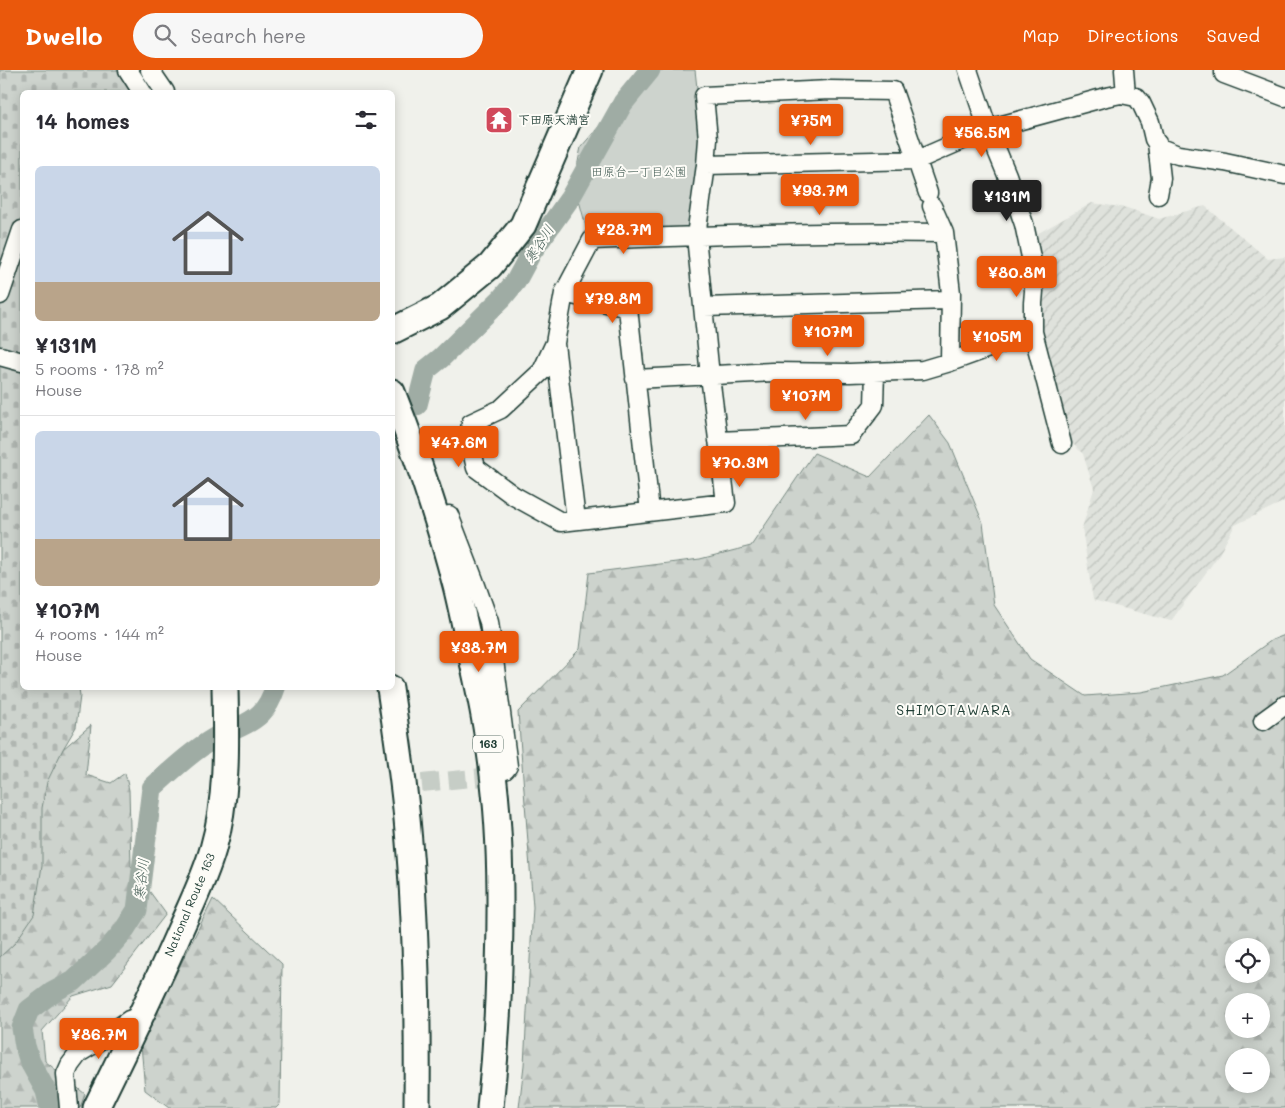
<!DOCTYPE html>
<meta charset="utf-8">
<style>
:root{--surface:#fff;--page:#f7f7f7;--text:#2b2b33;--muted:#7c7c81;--line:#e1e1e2;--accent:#ea580c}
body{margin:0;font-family:Mali,"Klee One",sans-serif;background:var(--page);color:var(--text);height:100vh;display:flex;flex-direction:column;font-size:19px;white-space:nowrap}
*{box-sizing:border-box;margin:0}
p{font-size:16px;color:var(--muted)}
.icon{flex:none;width:28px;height:28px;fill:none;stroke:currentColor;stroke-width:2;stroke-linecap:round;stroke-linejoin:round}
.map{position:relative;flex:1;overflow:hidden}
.side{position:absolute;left:20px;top:20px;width:375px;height:600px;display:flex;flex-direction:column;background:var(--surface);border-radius:8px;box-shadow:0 2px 12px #0003}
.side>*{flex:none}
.controls{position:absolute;left:1225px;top:868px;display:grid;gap:10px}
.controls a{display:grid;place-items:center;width:45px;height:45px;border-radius:50%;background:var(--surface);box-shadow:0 2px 12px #0003;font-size:25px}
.price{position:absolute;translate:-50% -42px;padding:0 11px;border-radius:5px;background:var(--accent);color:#fff;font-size:16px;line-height:32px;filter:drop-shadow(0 1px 2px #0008)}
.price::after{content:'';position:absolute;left:50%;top:30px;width:15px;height:11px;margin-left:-8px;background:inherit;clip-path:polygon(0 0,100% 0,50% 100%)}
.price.current{background:#222;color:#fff}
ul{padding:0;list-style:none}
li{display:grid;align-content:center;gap:10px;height:265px;padding:0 15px}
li+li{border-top:1px solid var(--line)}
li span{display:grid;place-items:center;height:155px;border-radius:8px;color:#555}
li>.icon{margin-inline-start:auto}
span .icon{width:90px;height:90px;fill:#fffc;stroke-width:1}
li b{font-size:21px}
h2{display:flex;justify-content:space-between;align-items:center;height:60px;padding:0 15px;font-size:21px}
header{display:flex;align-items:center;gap:30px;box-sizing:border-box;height:70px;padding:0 25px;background:var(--accent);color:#fff}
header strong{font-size:24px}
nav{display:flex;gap:28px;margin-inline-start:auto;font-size:18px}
.search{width:350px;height:45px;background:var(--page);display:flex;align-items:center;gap:12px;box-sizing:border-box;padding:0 18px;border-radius:28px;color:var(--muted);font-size:19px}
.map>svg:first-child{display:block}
</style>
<header>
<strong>Dwello</strong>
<div class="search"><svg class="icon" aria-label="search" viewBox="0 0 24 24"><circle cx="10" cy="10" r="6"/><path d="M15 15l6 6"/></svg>Search here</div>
<nav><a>Map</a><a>Directions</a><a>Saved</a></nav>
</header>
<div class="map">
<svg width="1285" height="1038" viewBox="0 0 1285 1038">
<defs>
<pattern id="industrial-furrows" width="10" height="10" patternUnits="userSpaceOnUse" patternTransform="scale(1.25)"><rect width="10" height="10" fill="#dfe2dc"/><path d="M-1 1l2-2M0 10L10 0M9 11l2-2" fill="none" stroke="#bfc3bd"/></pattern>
<pattern id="forest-firs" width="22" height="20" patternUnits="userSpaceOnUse" patternTransform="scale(1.25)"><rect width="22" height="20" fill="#cdd3cd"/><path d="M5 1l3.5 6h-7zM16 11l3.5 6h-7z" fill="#b0b6b1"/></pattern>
<pattern id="cemetery-stones" width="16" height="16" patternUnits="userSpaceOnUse" patternTransform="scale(1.25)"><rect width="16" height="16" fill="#cdd3cd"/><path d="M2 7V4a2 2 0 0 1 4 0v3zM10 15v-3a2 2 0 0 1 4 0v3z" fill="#b0b6b1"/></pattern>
</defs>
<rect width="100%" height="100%" fill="#f0f1eb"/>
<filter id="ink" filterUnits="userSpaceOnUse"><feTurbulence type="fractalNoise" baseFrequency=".02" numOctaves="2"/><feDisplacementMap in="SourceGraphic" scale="10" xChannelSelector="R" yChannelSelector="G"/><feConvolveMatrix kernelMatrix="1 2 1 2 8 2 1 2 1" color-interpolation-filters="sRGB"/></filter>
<g filter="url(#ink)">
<path fill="url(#industrial-furrows)" d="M1092 133 1127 138 1159 149 1205 136 1268 189 1285 187V431L1235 455 1218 486 1171 551 1093 530 1082 458 1094 419 1083 384 1066 367 1042 264 1035 165Z"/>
<path fill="#cdd3cd" stroke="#768880" d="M637 0H695L698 27 700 90 692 159 588 164 574 112 581 77 608 46Z"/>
<path fill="url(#forest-firs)" stroke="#768880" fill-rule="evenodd" d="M929 345 950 373 983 453 994 535 1030 589 1085 626 1141 622 1223 605 1272 570 1285 565V1038H519L524 995 533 837 518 642 580 579 589 503 700 489 751 476 814 383 870 407ZM1234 876H1261V904H1234ZM1234 931H1261V959H1234ZM1234 986H1261V1014H1234Z
M91 655 86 705 111 713 125 703 129 720 131 796 166 844 112 914 73 926 42 961 45 991 85 1024 80 1038H0V875L37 724 63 679Z
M213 829 282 894 280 1034 276 1038H169L145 1020 141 975Z"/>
<path fill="url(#cemetery-stones)" stroke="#768880" d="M0 0H135L149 22H22V618H79L80 626 76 657 63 679 47 712 42 738V796L34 845 15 873 0 887Z"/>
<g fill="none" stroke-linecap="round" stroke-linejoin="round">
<path stroke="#9faca4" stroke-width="21" d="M417 335 426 300 441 288 502 228 516 211 531 183 570 128 623 33 650 0
M50 1038 46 1021 30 992 25 976 22 958 29 940 53 922 74 911 107 880 123 862 137 840 152 718C172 700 192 681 216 667 222 664 230 661 237 658 258 649 268 640 275 618"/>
<path stroke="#c6cdc6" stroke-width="18" stroke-dasharray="18 9" stroke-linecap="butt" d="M395 711 412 714 483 707 502 701"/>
<defs>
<path id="minor" d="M128 0 142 22
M150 0 165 22
M968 0 988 59 1007 105 1024 154 1032 192 1034 221 1033 233V262L1062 374
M1124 0 1126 25
M1224 0V4L1285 27
M1157 73 1161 108 1158 125
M706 95 917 90 988 59 1106 27 1121 24 1136 27 1141 33 1150 52 1154 69 1160 78 1178 85 1225 92 1285 105
M928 123 893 21 830 20 704 26 708 69 706 95 696 166 710 306 726 433 561 452 514 426 476 398 469 368 471 353 501 339 542 301 555 273 564 223 592 170C709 165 827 161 944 163
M932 136 944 163 951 223 950 292
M564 223 628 238 650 442
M0 225 22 160
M704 237 950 230
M555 274 576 450
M0 286 22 292
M635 309 773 302 850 303 923 300 950 292 1033 262
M718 371 851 365 874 335 875 302
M449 445 474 510 489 552 508 696 505 700
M1263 651 1285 635
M69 1038 66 1004 70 995 79 983 99 971 129 950 141 946"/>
<path id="highway" d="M392 261 440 237 490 196 523 155 590 0
M392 322C417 385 439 450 456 516 461 536 465 556 469 575 480 621 489 667 494 713 501 774 501 837 499 898 498 945 495 992 490 1038
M390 618C396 661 403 705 407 749 416 845 418 942 417 1038
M96 1038C125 979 154 920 180 860 192 833 205 807 213 779 228 727 226 671 225 618"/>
</defs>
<use href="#minor" stroke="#1f3d34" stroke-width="21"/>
<use href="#highway" stroke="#1f3d34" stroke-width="29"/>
<use href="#minor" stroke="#fdfcf7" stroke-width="18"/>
<use href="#highway" stroke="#fdfcf7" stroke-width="25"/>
</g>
</g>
<defs>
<symbol id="temple-square" viewBox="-11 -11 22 22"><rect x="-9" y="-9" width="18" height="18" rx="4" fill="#d1495b" stroke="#fdfcf7"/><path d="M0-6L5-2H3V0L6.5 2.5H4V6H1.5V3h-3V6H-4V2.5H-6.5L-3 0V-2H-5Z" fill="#fff"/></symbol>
</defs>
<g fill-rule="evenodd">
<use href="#temple-square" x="483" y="34" width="32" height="32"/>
</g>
<g text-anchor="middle" stroke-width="4" stroke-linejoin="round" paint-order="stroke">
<rect fill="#fdfcf7" stroke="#62766e" stroke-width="1" x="473" y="665.5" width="30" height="17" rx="4"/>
<g font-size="11" font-weight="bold" fill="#1f3d34">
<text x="488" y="678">163</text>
</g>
<g font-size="12" font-weight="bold" fill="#1f3d34" stroke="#fdfcf7" text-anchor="start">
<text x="518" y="54">下田原天満宮</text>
</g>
<g font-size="12" fill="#425b53" stroke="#fdfcf7">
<text x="639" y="106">田原台一丁目公園</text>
</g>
<g font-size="12" fill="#1f3d34" stroke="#fdfcf7">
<text transform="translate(190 835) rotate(-67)" y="4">National Route 163</text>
</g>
<g font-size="14" font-style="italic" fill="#455e56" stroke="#fdfcf7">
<text transform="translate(539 174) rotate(-57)" y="5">寒谷川</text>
<text transform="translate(141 809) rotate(-83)" y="5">寒谷川</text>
</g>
<g font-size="14" letter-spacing="1" fill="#1f3d34" stroke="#fdfcf7">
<text x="954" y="645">SHIMOTAWARA</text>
</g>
</g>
</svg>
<div class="controls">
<a><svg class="icon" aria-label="locate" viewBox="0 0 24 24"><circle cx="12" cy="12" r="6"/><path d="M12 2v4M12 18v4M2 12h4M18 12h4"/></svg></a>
<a>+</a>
<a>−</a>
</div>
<b class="price" style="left:811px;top:76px">¥75M</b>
<b class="price" style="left:982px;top:88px">¥56.5M</b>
<b class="price" style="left:820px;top:146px">¥93.7M</b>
<b class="price current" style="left:1007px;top:152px">¥131M</b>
<b class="price" style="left:624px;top:185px">¥28.7M</b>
<b class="price" style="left:1017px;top:228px">¥80.8M</b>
<b class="price" style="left:613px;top:254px">¥79.8M</b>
<b class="price" style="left:828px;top:287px">¥107M</b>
<b class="price" style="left:997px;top:292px">¥105M</b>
<b class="price" style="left:806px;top:351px">¥107M</b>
<b class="price" style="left:459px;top:398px">¥47.6M</b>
<b class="price" style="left:740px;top:418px">¥70.3M</b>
<b class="price" style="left:479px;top:603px">¥38.7M</b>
<b class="price" style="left:99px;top:990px">¥86.7M</b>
<section class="side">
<h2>14 homes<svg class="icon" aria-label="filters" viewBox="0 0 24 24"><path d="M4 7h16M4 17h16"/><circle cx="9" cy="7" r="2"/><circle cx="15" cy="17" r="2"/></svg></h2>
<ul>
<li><span style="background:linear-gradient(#c9d6e8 75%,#b9a48a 0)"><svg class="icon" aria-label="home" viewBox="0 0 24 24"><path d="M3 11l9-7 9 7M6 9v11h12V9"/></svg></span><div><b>¥131M</b><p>5 rooms · 178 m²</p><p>House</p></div></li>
<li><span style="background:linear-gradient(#c9d6e8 70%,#b9a48a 0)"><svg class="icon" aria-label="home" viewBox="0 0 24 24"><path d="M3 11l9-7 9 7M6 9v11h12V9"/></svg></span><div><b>¥107M</b><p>4 rooms · 144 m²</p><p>House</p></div></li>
</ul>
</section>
</div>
